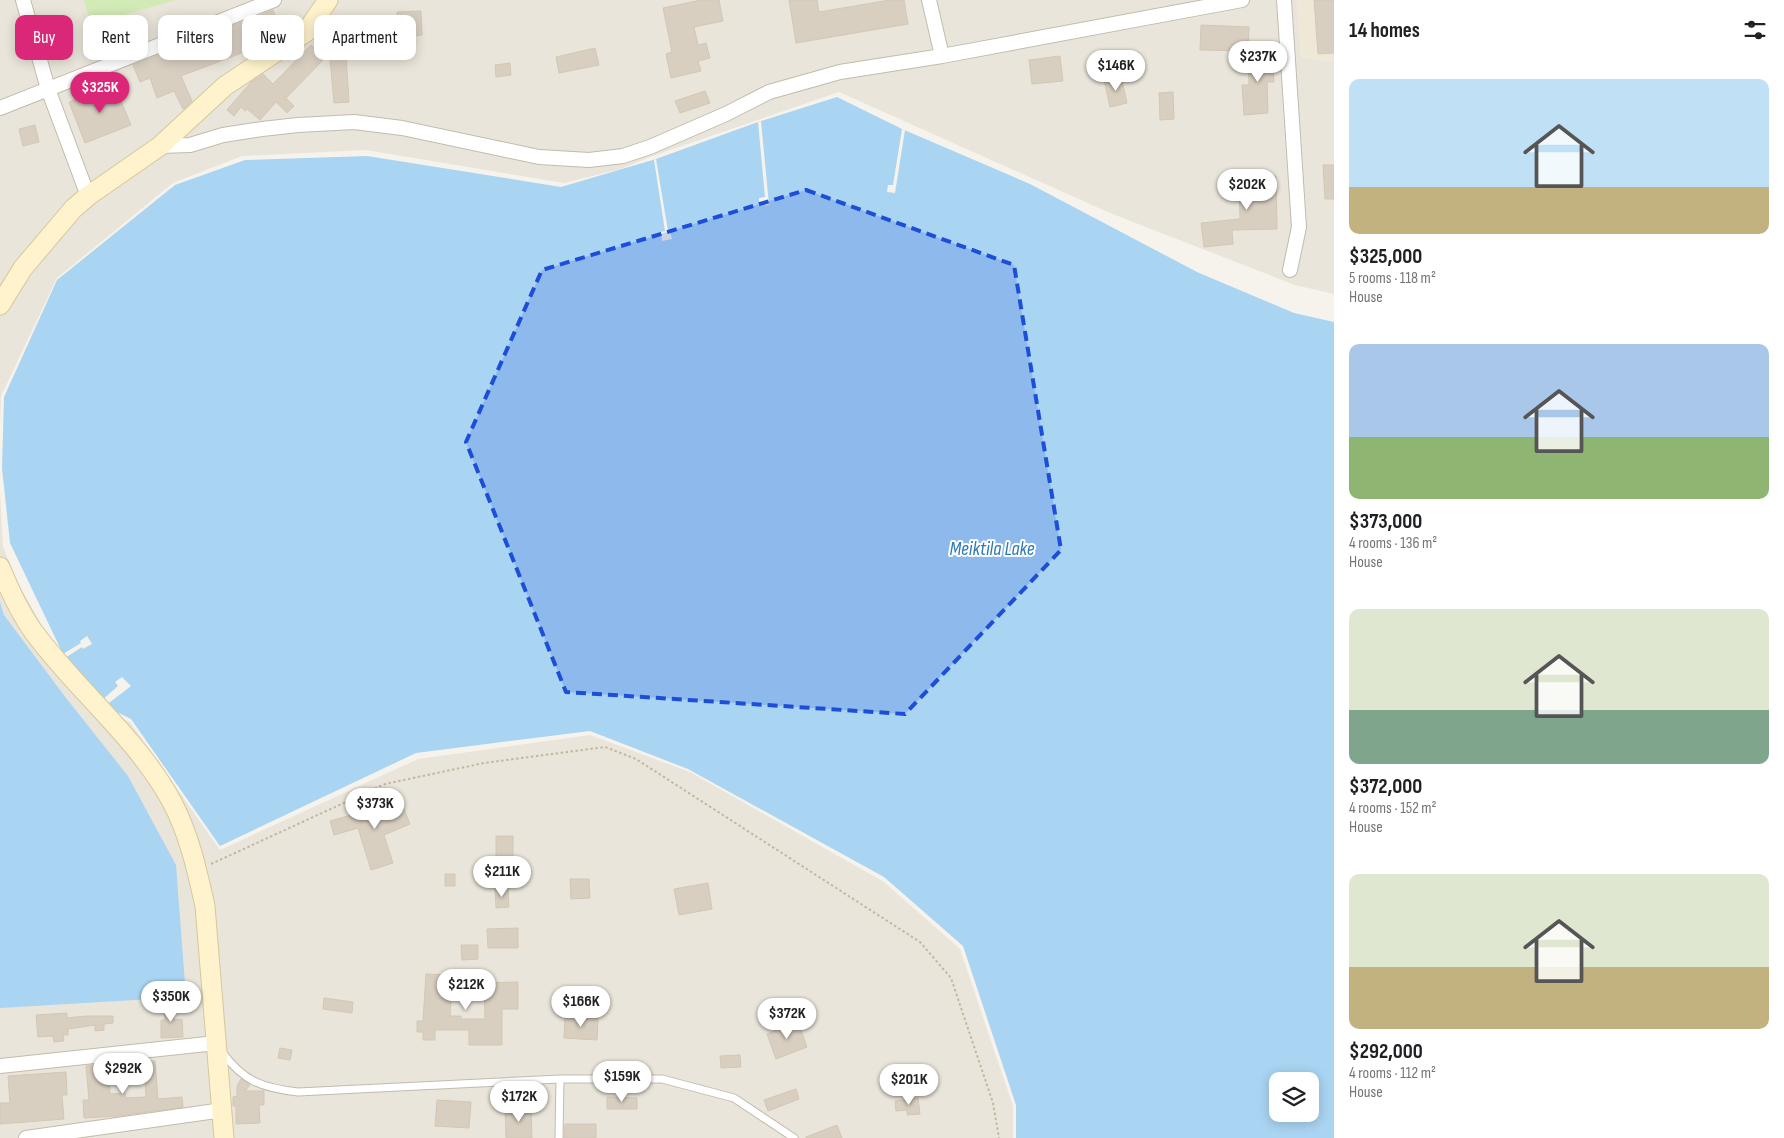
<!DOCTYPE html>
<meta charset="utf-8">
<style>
:root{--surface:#fff;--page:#f6f6f6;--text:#202124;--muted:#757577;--accent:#db2777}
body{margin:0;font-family:"Sofia Sans Condensed",sans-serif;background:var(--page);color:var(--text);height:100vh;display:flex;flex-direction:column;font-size:19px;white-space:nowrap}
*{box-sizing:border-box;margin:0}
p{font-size:16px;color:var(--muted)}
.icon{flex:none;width:28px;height:28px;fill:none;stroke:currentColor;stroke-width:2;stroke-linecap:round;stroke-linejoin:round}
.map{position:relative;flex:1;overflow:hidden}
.side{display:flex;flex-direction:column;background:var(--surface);width:450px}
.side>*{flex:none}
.top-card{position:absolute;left:15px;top:15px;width:475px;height:45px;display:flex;gap:10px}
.fabs{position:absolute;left:1269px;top:1072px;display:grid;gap:10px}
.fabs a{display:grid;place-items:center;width:50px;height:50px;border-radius:10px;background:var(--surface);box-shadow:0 2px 12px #0003;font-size:25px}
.price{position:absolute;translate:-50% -42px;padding:0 11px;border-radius:18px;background:#fff;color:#222;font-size:16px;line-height:32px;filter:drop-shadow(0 1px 2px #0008)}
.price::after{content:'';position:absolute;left:50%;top:30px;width:15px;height:11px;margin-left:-8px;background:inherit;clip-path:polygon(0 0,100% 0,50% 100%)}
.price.selected{background:var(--accent);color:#fff}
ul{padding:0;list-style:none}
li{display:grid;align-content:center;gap:10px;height:265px;padding:0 15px}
li span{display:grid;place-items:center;height:155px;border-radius:10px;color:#555}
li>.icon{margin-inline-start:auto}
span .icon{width:90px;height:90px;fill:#fffc;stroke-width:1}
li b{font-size:21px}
h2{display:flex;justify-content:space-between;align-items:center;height:60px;padding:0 15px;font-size:21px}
.chip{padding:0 18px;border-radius:10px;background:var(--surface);box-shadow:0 2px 12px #0003;font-size:18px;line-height:45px}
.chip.selected{background:var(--accent);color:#fff}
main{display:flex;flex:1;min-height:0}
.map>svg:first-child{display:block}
</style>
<main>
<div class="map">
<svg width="1334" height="1138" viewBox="0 0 1334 1138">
<rect width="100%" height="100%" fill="#f6f3ec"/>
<path fill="#eae5da" d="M0 0H1297L1301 57 1334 62V294L1295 285 1110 213 839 92 650 157 621 169 564 183 366 150 242 156 173 183 57 278 1 396 0 425Z
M0 491 3 546 15 578 36 615 55 657 103 712 130 722 220 850 418 759 590 735 690 772 884 882 960 949 1013 1106V1138H0Z"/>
<path fill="#efe8d6" d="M1297 0H1334V62L1301 57Z"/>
<path fill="#d2eab5" d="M84 0H176L91 24Z"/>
<path fill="#a9d4f2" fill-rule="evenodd" d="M837 97 902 129 1030 184 1197 272 1294 313 1334 322V1138H1016V1105L963 946 884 877 688 769 590 731 416 753 220 846 131 719 105 706 63 654 10 543 2 468 4 397 57 280 175 185 245 160 367 156 561 187 656 159 758 122ZM1278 1081H1310V1114H1278Z
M0 602 4 615 66 698 128 776 176 865 186 997 0 1008Z"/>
<path fill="#f6f3ec" d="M761 121 769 205 759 206V198L765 197 758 122Z
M902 129 905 130 895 193 887 192 888 185H893Z
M656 159 668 231H670L672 239 662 241 661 232 665 231 654 160Z
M87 636 92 644 83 649 82 647 65 658 63 654 81 643 80 641Z
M122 677 131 686 105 706 101 701 118 686 115 682Z"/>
<path fill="#d8cfc1" stroke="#d3c7b4" d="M701 0H719L723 21 694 27 698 45 706 43 710 58 698 61 701 71 671 78 666 54 672 52 663 8Z
M789 0H817L819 12 890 0H904L908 24 796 43Z
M1314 0H1334V53L1318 54Z
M273 10 282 34 273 41 181 76 192 101 185 108 183 109 174 91 157 98 150 78 140 82 133 65Z
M421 11 422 35 415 36 416 44 404 45V36H398L397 12Z
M1201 25 1249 27 1248 51 1200 50Z
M311 45 325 58 286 98 294 106 287 113 276 102 260 120 247 109 245 111 241 107 234 116 227 110 251 82 263 74 273 84Z
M595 48 599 65 559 73 556 57Z
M1272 52 1274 82H1267L1268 113 1244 115 1242 85H1249L1248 54Z
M346 56 349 102 334 103 330 58Z
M1060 56 1063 81 1032 84 1029 60Z
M510 63 511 75 496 77 495 65Z
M1121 76 1127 103 1110 107 1104 80Z
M114 84 131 125 85 143 69 102Z
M705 91 710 103 680 113 675 101Z
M1173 92 1174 119 1160 120 1159 93Z
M35 125 39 142 23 146 19 129Z
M1323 165H1334V199H1325Z
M1239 176H1276L1277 229 1232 230 1233 244 1204 247 1201 223 1240 219Z
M399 797 410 824 384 835 393 863 371 870 358 828 334 835 330 821 379 807 378 806Z
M496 836H513V860L496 861Z
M445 874H455V886H445Z
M570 879H589L590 898 571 899Z
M708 883 712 909 679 915 674 889Z
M495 888H508L509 907 496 908Z
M518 928V948H488L487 929Z
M461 945H478V959L462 960Z
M426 974 452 975 450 1016H461V1019H485L484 983 518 982V1009H502V1045H469V1030H435V1040H423V1032H417V1021H423Z
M324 998 353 1002 352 1013 323 1009Z
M172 1000 174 1020 182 1019 183 1037 161 1038V1020H165L163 1001Z
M67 1013V1018L86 1016H113V1023L104 1024V1030L95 1031V1025L68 1029V1035H63L64 1041 54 1042 53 1036 38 1037 36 1015Z
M565 1016 598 1018 597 1040 564 1038Z
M798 1022 807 1047 776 1059 767 1034Z
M280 1048 292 1050 290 1060 278 1058Z
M740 1055 741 1067 721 1068 720 1056Z
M155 1061 158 1099 182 1097 183 1107 118 1116 84 1118 83 1100H89L86 1066 108 1063 110 1094 125 1093 126 1098 146 1097 144 1062Z
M66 1072 67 1095H62L64 1119 0 1124V1103H10L8 1076Z
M241 1079 250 1085 245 1091H264V1105H259L260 1123 236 1124V1106H233V1097L237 1096V1086Z
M796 1089 799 1099 768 1111 764 1100Z
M607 1097 637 1098V1109H607Z
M918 1098 920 1114 907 1115V1110L896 1111 895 1101Z
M437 1100 471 1102 469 1128 435 1126Z
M531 1107 532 1138H506L505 1108Z
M565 1124H596V1138H564Z
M837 1125 842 1138H806V1137Z"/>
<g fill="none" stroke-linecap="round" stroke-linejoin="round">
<defs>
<path id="lane" d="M222 1052C244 1082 263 1088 298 1092L560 1079H662L734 1098 794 1138
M559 1138 560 1079"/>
<path id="street" d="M23 0 48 89 88 196
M929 0 942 56 1242 0
M1284 0 1299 227 1290 270
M0 108 274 0
M160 146 190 145 223 135 262 129 298 125 354 122 402 128 539 157 589 160 623 156 650 147 726 114 769 92 840 72 942 56
M0 1066 216 1043
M26 1138 223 1110"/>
<path id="secondary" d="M0 305 23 268 73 209 88 196 160 146 225 86 306 32 328 0
M0 567C9 589 19 611 33 631 76 690 136 736 172 802 189 834 197 870 205 906L224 1138"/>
</defs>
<use href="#lane" stroke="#c2bbae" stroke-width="9"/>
<use href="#street" stroke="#c2bbae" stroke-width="16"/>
<use href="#secondary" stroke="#d6c79b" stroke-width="21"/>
<path stroke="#c4b79f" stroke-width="2" stroke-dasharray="2.5 2.5" stroke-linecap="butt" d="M211 864 385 784 484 763 605 747 636 759 920 942 951 978 993 1103 999 1138"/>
<use href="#lane" stroke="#fff" stroke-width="7"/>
<use href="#street" stroke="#fff" stroke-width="14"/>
<use href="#secondary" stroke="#fff3cd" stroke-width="19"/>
</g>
<path fill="#1d4ed8" fill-opacity="0.2" stroke="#1d4ed8" stroke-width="4" stroke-dasharray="10 6" stroke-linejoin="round" d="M806 190 1014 265 1061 550 905 714 566 692 466 442 542 270Z"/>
<g text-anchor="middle" stroke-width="4" stroke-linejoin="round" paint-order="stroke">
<g font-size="20" font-style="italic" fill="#2e7ab2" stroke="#fff">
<text x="992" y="555">Meiktila Lake</text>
</g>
</g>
</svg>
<div class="fabs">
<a><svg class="icon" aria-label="layers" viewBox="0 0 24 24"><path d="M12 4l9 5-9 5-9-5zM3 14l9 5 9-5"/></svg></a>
</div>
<b class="price" style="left:1258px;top:83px">$237K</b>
<b class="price" style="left:1116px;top:92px">$146K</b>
<b class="price selected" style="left:100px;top:114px">$325K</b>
<b class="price" style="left:1247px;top:211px">$202K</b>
<b class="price" style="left:375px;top:830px">$373K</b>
<b class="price" style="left:502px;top:898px">$211K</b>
<b class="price" style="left:466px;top:1011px">$212K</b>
<b class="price" style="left:171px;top:1023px">$350K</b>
<b class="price" style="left:581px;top:1028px">$166K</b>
<b class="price" style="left:787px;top:1040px">$372K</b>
<b class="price" style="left:123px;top:1095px">$292K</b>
<b class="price" style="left:622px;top:1103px">$159K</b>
<b class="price" style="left:909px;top:1106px">$201K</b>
<b class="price" style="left:519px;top:1123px">$172K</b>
<div class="top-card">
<a class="chip selected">Buy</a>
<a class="chip">Rent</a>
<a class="chip">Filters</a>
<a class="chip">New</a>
<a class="chip">Apartment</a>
</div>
</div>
<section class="side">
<h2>14 homes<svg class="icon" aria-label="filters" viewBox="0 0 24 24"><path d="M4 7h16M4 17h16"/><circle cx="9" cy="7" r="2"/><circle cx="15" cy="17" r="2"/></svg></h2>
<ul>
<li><span style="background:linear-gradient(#bfe0f5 70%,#c2b280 0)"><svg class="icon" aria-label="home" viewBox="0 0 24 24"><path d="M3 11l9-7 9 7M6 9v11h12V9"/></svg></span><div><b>$325,000</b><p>5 rooms · 118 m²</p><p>House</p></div></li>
<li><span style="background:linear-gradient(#a9c7e8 60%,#8fb573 0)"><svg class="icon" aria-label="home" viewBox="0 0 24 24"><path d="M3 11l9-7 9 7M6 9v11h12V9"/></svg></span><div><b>$373,000</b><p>4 rooms · 136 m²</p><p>House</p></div></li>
<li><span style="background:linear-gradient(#dfe7d0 65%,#7fa58c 0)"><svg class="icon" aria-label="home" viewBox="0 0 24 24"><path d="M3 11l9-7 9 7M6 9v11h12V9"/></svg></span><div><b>$372,000</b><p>4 rooms · 152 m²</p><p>House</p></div></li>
<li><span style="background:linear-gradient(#dfe7d0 60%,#c2b280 0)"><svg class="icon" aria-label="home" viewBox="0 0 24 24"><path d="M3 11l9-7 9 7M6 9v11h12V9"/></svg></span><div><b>$292,000</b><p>4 rooms · 112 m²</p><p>House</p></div></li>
</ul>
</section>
</main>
